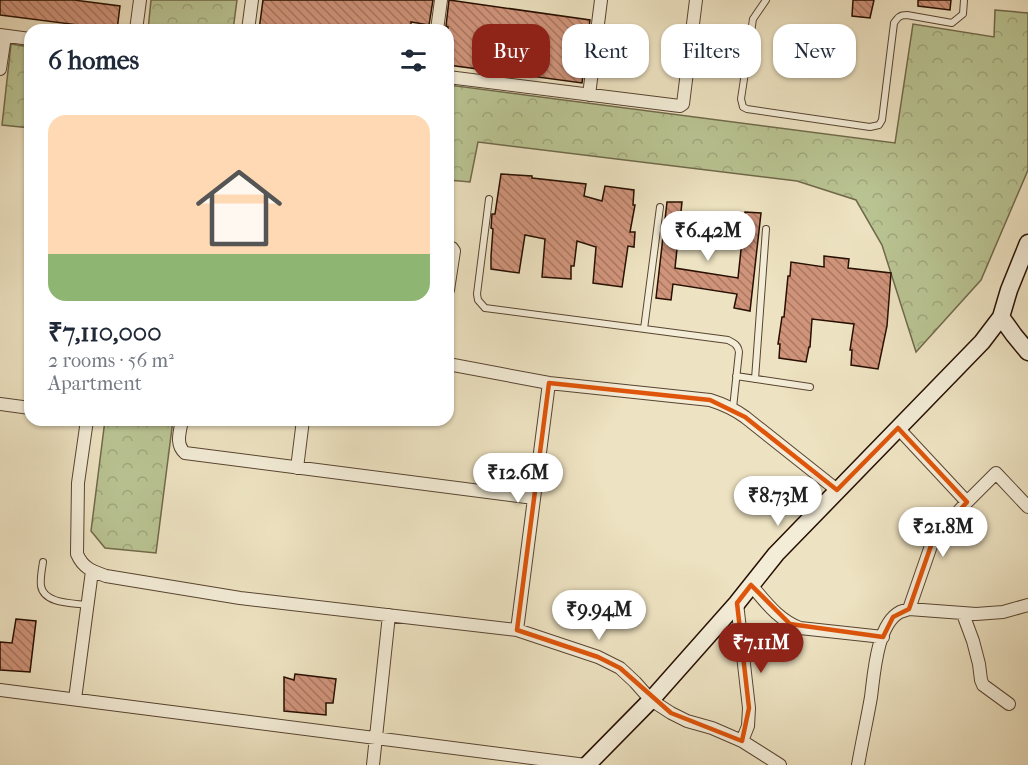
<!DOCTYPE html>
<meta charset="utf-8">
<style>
:root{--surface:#fff;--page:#f2f2f3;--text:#1f2937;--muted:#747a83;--line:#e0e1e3;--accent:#8f2418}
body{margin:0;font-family:"IM FELL French Canon",serif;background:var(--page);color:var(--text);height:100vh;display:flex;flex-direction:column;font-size:22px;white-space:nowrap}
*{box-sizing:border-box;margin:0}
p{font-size:20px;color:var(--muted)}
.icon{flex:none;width:33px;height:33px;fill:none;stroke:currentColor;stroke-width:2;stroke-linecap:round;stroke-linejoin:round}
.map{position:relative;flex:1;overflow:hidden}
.panel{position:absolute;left:24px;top:24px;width:430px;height:402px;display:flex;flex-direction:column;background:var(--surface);border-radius:18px;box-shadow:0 2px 4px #0004}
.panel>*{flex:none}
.guide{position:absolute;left:472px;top:24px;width:465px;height:54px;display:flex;gap:12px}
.price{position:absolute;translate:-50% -51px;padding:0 14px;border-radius:21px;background:#fff;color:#222;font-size:20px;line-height:39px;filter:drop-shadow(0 2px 3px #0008)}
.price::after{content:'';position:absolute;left:50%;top:36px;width:18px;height:14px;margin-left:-9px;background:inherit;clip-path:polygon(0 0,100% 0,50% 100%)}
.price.on{background:var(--accent);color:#fff}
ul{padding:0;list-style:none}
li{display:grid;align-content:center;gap:12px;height:318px;padding:0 24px}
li+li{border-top:2px solid var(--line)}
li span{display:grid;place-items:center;height:186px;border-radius:18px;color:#555}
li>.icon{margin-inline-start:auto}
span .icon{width:108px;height:108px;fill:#fffc;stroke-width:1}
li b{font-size:26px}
h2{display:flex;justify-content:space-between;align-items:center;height:72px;padding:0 24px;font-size:26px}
.pill{padding:0 21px;border-radius:18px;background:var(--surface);box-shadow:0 2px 4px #0004;font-size:21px;line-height:54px}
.pill.on{background:var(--accent);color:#fff}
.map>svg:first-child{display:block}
</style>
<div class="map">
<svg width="1028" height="765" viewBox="0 0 1028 765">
<defs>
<pattern id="forest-crowns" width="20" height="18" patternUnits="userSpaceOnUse" patternTransform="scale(1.5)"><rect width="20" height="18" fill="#b9c392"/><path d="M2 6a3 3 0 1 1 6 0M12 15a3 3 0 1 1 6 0" fill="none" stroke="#9fa67c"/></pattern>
<pattern id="building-back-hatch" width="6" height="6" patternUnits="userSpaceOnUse" patternTransform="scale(1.5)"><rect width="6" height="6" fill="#d0947b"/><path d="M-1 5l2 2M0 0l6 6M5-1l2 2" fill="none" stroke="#a97762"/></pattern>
</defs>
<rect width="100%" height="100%" fill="#ede2c1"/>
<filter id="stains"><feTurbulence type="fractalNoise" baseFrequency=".00333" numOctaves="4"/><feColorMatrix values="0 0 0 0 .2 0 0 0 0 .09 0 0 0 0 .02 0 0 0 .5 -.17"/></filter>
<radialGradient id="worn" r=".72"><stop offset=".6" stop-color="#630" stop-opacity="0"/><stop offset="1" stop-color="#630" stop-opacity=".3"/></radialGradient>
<path fill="url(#forest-crowns)" stroke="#70694a" stroke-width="1.5" d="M151 0H237L233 30H148Z
M995 10 1028 13V170L981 280 916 352 882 245 856 200 797 181 478 142 470 182 449 180V85L895 143 913 24 994 37Z
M11 44 30 47V128L2 125Z
M105 420H173L156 553 105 548 91 531Z"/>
<path fill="url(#building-back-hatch)" stroke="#270f01" stroke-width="1.5" d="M0 0H74L120 6 117 30 0 15Z
M263 0H433L429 25 411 22V30H259Z
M449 0 590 20 582 83 448 65V27L446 26Z
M853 0H874L870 18 852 16Z
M918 0H951L950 10 918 6Z
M501 174 532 176V178L586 184 584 196 602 201 605 186 634 190 633 205H635L630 232H635L634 247 628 246 622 287 593 283 596 247 577 241 574 266H571V279L542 277 545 239 525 235 519 273 491 269V256L493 229 491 228 492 214H495Z
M667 202H682L675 268 738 278 745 212 761 213 750 311 734 308 737 294 673 284 671 300 656 298Z
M824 256 849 259 848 268 891 273 887 326 878 369 851 365 852 350H850L854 324 812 319 810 347H809L806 362 779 358 780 344H778L782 317H784L788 276H790L791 262 824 267Z
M16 619 36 621 30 672 0 670V642L12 643Z
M295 674 336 679 333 703H326V715L284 711V677L294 680Z"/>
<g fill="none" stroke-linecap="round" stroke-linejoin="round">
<defs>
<path id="lane" d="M766 0 753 19 741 99 743 107 747 109 870 127 879 125 882 120 894 23C898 17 900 15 907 15L952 23 963 14 964 0
M489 199 477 294 478 300 485 308 728 340C734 343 738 345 739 352L733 408
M644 329 660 207
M736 376 810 387
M755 379 766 229
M43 562C42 569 40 578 41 586 44 604 73 603 87 605"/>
<path id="street" d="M136 30 140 0
M248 30 252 0
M437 30 441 0
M0 35 30 39
M0 69 5 36
M448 77 680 106 683 104 696 0
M589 95 601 0
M448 247 452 248 454 251 448 290
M448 364 549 383 710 400C723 404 734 409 745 417L837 490
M0 404 30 408
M87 420 78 483 77 554C83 568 92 571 106 576L240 598 517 630 598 657 620 668 635 682 651 700 671 713 687 721 712 728 742 741 780 765
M182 420C180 432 175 444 185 453L534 498
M898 428 967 502 996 473 1028 507
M297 468 303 420
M751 585C765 601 778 620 800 628L883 637
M737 603 749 708 748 726 742 741
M909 609 933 540 967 502
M963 614 973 641 979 664 981 680 983 685 1009 704
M517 630 549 383
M0 690 586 765
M75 699 92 571
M373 765 389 615
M858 765C862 742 867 720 871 697 874 674 877 624 900 612 903 611 906 610 909 609L976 614 1003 612 1028 605"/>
<path id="secondary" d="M1028 243 1009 290 1001 317 1014 335 1028 352
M587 765 651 700 737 603 776 554 982 342 1001 317"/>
</defs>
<use href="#lane" stroke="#584431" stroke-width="8"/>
<use href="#street" stroke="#584431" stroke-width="14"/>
<use href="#secondary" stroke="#270f01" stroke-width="19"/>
<use href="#lane" stroke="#f3ecd7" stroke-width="6"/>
<use href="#street" stroke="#f3ecd7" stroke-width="12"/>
<use href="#secondary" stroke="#f3ecd7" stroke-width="16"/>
</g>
<path fill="none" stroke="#de550b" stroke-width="4.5" stroke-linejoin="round" d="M549 383 710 400 745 417 837 490 898 428 967 502 933 540 909 609 893 617 883 637 790 624 751 585 737 603 749 708 742 741 671 713 620 668 598 657 517 630Z"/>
<rect width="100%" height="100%" filter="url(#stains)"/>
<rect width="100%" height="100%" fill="url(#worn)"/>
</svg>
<b class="price" style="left:708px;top:262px">₹6.42M</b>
<b class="price" style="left:518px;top:504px">₹12.6M</b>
<b class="price" style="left:778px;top:527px">₹8.73M</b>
<b class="price" style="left:943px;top:558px">₹21.8M</b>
<b class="price" style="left:599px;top:641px">₹9.94M</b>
<b class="price on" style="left:761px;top:674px">₹7.11M</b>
<div class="guide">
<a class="pill on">Buy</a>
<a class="pill">Rent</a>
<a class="pill">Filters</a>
<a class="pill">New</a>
</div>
<section class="panel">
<h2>6 homes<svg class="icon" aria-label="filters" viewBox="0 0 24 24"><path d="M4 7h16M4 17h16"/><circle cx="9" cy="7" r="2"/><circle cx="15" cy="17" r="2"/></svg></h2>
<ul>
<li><span style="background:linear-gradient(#ffd9b3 75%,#8fb573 0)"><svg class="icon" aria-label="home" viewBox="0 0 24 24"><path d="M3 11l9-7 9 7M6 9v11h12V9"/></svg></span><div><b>₹7,110,000</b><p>2 rooms · 56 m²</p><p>Apartment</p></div></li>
</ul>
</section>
</div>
